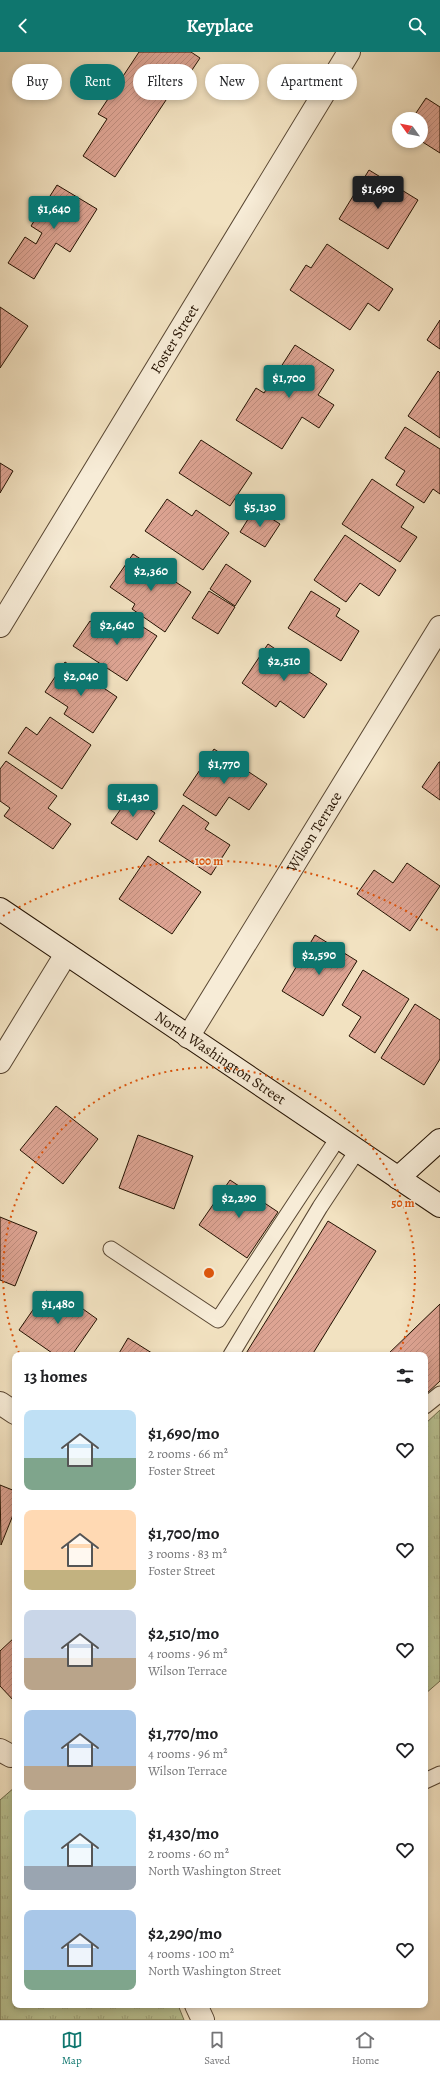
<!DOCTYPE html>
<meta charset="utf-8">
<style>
:root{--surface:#fff;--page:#f2f2f2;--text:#202124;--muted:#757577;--line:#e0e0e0;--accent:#0f766e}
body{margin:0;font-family:Alegreya,serif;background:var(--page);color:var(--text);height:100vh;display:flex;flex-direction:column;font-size:15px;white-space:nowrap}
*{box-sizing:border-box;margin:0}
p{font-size:13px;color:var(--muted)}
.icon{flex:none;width:22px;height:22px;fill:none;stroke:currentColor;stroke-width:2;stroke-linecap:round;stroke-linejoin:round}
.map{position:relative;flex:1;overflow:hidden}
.side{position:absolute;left:12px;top:1300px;width:416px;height:656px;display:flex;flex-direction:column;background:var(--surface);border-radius:8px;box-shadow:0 2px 6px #0003}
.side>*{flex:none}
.banner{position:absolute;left:12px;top:12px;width:416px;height:36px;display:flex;gap:8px}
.needle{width:26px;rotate:303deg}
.tools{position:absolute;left:392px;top:60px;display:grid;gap:8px}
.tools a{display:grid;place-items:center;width:36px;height:36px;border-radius:50%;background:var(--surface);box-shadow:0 2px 6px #0003;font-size:20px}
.price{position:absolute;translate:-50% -34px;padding:0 9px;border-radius:4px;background:var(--accent);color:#fff;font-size:13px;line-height:26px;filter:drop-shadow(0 1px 2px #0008)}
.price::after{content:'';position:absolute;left:50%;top:24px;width:12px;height:9px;margin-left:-6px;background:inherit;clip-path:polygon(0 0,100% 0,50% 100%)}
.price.current{background:#222;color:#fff}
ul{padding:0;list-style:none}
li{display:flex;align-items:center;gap:12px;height:100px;padding:0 12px}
li span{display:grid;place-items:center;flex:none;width:112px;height:80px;border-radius:8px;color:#555}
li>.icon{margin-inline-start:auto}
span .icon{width:48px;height:48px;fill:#fffc;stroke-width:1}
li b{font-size:17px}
h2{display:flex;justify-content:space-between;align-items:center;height:48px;padding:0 12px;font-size:17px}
.tag{padding:0 14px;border-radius:18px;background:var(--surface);box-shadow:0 2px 6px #0003;font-size:14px;line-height:36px}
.tag.current{background:var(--accent);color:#fff}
header{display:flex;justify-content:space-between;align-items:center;height:52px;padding:0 12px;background:var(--accent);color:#fff;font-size:18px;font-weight:700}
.menu{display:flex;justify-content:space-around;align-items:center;height:56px;border-top:1px solid var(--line);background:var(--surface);font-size:11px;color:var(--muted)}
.menu a{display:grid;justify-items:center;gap:2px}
.menu .current{color:var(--accent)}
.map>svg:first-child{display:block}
</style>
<header><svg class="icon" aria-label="back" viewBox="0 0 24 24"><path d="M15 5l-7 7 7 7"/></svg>Keyplace<svg class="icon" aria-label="search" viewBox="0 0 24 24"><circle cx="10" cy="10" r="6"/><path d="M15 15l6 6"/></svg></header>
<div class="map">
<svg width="440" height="1968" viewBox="0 0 440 1968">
<defs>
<pattern id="park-tufts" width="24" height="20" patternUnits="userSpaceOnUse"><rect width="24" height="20" fill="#b9c393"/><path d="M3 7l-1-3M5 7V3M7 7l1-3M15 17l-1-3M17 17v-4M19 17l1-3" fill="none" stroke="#9fa67d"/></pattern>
<pattern id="building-hatch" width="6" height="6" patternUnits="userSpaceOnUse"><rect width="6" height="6" fill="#dda493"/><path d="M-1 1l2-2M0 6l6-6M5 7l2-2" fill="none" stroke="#be8c7d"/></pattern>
</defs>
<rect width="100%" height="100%" fill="#f2e2c1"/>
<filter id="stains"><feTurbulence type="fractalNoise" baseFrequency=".005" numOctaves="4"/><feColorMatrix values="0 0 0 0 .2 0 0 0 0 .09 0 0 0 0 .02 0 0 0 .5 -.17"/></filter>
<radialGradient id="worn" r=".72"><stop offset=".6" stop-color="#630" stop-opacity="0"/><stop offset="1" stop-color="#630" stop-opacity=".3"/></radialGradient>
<path fill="url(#park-tufts)" stroke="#6e6a4a" d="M440 1358V1629L425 1642V1372Z
M15 1735V1953H178L184 1968H0V1748Z"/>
<path fill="url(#building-hatch)" stroke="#241202" d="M139 0H191L200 6 178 39 174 36 115 125 83 104 107 67 98 62Z
M426 46 440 55V101L421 89V67H412Z
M369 118 418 148 388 197 339 167Z
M57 133 97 157 70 200 56 191 34 227 8 211 25 185 36 192 42 181 31 174Z
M327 192 393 237 379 259 368 251 350 278 290 238 306 213 311 216Z
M0 255 28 274 0 316Z
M440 268V297L427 288Z
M295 293 334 318 318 343 334 353 319 376 302 365 282 397 236 368 256 336 264 341Z
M438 319 440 321V386L408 364Z
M405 375 440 397V442L433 437 424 451 396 433 405 419 385 406Z
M201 388 252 421 230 454 179 421Z
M0 411 13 419 0 441Z
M372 427 414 455 401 475 417 485 400 510 342 472Z
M167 447 192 464 196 458 229 481 203 518 145 479Z
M255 456 280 472 265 495 240 480Z
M345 483 396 518 379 544 360 531 346 550 314 528Z
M133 502 191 540 165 580 132 557 135 552 110 535Z
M226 512 251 529 235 554 210 537Z
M209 539 235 555 218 582 192 566Z
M311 539 340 557 336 564 359 579 341 609 288 576Z
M123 562 157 584 127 629 73 594 90 569 110 582Z
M268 592 327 632 304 666 280 649 276 655 242 631Z
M65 610 117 645 93 681 64 662 68 655 45 640Z
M50 665 91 693 62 737 8 701 26 675 37 683Z
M214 697 267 732 249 758 229 745 216 764 183 743Z
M6 709 57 744 48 756 71 772 53 797 4 764 10 756 0 749V717Z
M439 710H440V748L422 735Z
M130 744 155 761 137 788 111 771Z
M183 753 209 771 205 777 230 793 211 823 159 789Z
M148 804 201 840 172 882 119 847Z
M407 811 440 834 410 879 357 842 374 818 393 831Z
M315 883 357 909 323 964 282 939Z
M363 918 409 947 375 1001 349 984 361 965 342 953Z
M415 952 440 968V1007L424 1033 381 1006Z
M56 1054 98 1087 63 1132 20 1098Z
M138 1083 193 1104 174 1157 119 1136Z
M230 1128 278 1160 247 1206 199 1173Z
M0 1165 37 1180 15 1234 0 1228Z
M328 1169 376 1199 312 1303H245Z
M46 1239 58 1247 62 1242 97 1267 72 1303H55L19 1278Z
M440 1252V1329L425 1343V1303H387Z
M128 1286 155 1303H118Z
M0 1433 15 1439V1458L1 1493Z
M15 1585V1650L0 1634V1599Z"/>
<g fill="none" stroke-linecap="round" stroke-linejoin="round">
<defs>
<path id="lane" d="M111 1197 218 1268 338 1086
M231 1303 320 1155 357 1099
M425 1354 440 1342
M425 1729 440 1722"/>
<g id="street">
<path id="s1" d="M0 574 349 0"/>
<path id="s2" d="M188 985 440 575"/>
<path d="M0 1010 66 902"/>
<path d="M0 1351 15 1361"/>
<path d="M0 1698 11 1704"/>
<path d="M196 1953 203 1968"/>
</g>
<g id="secondary">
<path id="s3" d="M0 857 440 1154"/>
<path d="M398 1126 440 1088"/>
</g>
</defs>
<use href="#lane" stroke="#584632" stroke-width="17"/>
<use href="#street" stroke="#584632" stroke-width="24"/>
<use href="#secondary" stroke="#241202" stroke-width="24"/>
<use href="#lane" stroke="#f7ecd7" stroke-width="15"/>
<use href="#street" stroke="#f7ecd7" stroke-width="22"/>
<use href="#secondary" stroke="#f7ecd7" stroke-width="22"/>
</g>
<g fill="none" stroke="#de550c" stroke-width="2" stroke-dasharray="2 4">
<path d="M19 1301A206 206 0 1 1 399 1301"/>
<path d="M3 864A412 412 0 0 1 439 879"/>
</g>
<g text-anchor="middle" stroke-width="3" stroke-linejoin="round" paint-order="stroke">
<g font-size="15" fill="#241202" stroke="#f7ecd7">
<text dy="5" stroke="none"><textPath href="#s1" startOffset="336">Foster Street</textPath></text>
<text dy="5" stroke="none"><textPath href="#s2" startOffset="241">Wilson Terrace</textPath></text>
<text dy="5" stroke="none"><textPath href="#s3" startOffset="266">North Washington Street</textPath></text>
</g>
</g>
<circle cx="209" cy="1221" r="6" fill="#de550c" stroke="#f7ecd7" stroke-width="2"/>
<g font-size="12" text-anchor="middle" font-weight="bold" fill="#de550c" stroke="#f7ecd7" stroke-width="3" stroke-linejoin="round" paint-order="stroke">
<text x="209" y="813">100 m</text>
<text x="403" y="1155">50 m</text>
</g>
<rect width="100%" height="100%" filter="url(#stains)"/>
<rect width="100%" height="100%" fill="url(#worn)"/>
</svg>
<div class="tools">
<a><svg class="needle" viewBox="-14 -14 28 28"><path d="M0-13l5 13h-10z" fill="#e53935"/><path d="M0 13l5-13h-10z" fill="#757577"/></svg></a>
</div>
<b class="price current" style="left:378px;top:158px">$1,690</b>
<b class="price" style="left:54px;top:178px">$1,640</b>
<b class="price" style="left:289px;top:347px">$1,700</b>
<b class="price" style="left:260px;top:476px">$5,130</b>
<b class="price" style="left:151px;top:540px">$2,360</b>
<b class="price" style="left:117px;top:594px">$2,640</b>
<b class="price" style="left:284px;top:630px">$2,510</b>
<b class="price" style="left:81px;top:645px">$2,040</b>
<b class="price" style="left:224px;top:733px">$1,770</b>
<b class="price" style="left:133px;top:766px">$1,430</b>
<b class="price" style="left:319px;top:924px">$2,590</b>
<b class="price" style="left:239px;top:1167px">$2,290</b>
<b class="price" style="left:58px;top:1273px">$1,480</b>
<div class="banner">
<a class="tag">Buy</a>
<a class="tag current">Rent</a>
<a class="tag">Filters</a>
<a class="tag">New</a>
<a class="tag">Apartment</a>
</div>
<section class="side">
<h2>13 homes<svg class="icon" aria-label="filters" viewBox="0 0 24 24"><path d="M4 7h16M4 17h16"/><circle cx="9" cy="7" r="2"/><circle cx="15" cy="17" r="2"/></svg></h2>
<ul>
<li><span style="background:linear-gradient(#bfe0f5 60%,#7fa58c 0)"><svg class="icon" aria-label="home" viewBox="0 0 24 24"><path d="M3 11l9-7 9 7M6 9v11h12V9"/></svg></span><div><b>$1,690/mo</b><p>2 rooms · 66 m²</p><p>Foster Street</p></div><svg class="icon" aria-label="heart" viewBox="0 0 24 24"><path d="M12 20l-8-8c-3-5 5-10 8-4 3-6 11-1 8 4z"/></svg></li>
<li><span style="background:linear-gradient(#ffd9b3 75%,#c2b280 0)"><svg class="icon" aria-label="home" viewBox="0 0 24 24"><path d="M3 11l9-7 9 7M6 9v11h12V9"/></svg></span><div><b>$1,700/mo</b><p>3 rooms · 83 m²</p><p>Foster Street</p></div><svg class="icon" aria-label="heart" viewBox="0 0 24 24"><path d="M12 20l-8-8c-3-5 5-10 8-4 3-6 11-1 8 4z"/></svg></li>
<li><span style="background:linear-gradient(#c9d6e8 60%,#b9a48a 0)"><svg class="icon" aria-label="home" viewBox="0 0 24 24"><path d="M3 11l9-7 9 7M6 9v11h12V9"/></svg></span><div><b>$2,510/mo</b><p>4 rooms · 96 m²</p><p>Wilson Terrace</p></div><svg class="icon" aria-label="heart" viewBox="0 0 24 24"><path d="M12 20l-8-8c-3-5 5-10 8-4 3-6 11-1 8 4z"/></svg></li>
<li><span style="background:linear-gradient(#a9c7e8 70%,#b9a48a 0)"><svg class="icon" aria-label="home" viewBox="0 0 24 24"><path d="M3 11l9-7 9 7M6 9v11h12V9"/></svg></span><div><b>$1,770/mo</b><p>4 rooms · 96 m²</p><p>Wilson Terrace</p></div><svg class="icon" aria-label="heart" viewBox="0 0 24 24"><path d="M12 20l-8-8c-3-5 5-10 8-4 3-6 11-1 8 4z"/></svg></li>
<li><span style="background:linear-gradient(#bfe0f5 70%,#9aa5b1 0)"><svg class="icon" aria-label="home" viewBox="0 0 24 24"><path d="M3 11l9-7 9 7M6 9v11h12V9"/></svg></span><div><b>$1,430/mo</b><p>2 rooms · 60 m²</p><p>North Washington Street</p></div><svg class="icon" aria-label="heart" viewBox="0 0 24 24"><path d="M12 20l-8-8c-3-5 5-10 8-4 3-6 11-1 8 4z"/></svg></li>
<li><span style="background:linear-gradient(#a9c7e8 75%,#7fa58c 0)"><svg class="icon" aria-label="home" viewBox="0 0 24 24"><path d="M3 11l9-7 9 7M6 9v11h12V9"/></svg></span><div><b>$2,290/mo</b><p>4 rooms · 100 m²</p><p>North Washington Street</p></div><svg class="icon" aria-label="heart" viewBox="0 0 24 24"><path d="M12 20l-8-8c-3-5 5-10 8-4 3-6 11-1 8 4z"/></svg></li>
</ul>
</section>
</div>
<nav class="menu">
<a class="current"><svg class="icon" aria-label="map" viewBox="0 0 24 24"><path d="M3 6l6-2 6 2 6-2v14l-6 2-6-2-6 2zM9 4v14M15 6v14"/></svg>Map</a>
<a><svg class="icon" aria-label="saved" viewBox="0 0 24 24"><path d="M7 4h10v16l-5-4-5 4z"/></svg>Saved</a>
<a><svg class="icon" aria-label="home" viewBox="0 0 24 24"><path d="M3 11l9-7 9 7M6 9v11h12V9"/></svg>Home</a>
</nav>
